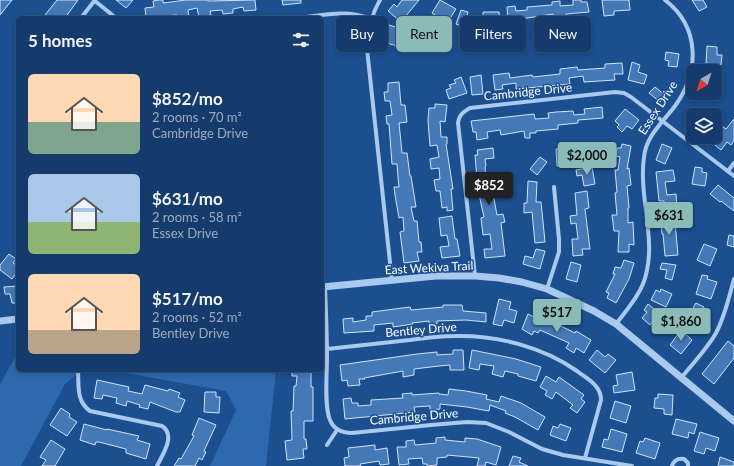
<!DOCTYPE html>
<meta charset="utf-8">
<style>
:root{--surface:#143b6b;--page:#1d4271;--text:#f1f3f6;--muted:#9dadc1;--line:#33557e;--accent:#8bbbb9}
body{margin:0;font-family:Lato,sans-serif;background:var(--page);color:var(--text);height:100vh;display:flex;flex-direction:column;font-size:15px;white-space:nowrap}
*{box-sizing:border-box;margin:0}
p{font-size:13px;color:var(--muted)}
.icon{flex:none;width:22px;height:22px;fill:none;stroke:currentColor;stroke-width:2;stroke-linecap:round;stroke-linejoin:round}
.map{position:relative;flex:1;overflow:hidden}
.panel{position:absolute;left:16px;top:16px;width:308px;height:356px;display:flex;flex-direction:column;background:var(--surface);border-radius:6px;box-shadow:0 2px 6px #0003,0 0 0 1px var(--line)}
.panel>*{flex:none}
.top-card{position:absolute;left:336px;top:16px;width:338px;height:36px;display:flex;gap:8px}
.needle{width:26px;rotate:219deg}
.fabs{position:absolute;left:686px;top:64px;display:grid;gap:8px}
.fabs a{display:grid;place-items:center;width:36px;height:36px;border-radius:6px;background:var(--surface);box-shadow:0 2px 6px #0003,0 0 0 1px var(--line);font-size:20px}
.price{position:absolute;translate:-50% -34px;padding:0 9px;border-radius:4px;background:var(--accent);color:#111;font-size:13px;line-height:26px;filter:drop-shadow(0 1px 2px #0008)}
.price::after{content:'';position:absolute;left:50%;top:24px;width:12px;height:9px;margin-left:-6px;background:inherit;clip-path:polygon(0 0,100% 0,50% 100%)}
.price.selected{background:#222;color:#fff}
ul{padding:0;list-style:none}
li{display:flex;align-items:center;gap:12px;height:100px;padding:0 12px}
li span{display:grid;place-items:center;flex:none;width:112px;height:80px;border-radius:6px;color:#555}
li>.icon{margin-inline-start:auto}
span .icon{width:48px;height:48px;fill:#fffc;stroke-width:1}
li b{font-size:17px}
h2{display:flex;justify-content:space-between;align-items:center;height:48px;padding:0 12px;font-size:17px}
.pill{padding:0 14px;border-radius:6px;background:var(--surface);box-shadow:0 2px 6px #0003,0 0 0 1px var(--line);font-size:14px;line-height:36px}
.pill.selected{background:var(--accent);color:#111}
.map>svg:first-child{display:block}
</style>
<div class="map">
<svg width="734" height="466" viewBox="0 0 734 466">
<rect width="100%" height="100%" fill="#1b4f8f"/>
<path fill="#2e69ad" d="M18 352V370H82L65 384 21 466H0V384Z
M109 370H276L266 466H210L236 410 226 391Z"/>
<path fill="#4478b7" stroke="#cfe3fa" d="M0 0H12L0 15Z
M57 0H78L65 18H62L58 15 55 18H48L45 15Z
M116 0H133L126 8Z
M159 0H163V3L186 0H208V1L255 0 256 10 244 11 243 7 233 9V13L223 14 222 10 210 11 211 15 199 17 197 8 188 10 189 18H177V15L165 16V18H146L145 8 154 7 153 1Z
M282 0H301V3L283 5Z
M402 0H419L401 22 388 11 394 4 397 7Z
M440 0 456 9 449 20 443 16 441 19 432 13Z
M573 0H581V2H587L589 12 566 14 567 20 553 21V14L508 21 507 7 515 6 516 11 527 10V7L552 5V2L560 1V6L573 5Z
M602 0H629L630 10 614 11V15L604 16Z
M692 0H703L707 7 699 11Z
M461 10 468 12 467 16 476 19 473 30 456 24Z
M483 12H499L500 23H483Z
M350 25 352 44 338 46 336 32 341 31V26Z
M389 25 402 29 397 46 380 41 382 33 387 34Z
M707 46 717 47V55H722L721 65 706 63Z
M666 52 679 54 677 67 668 66 669 61 665 60Z
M632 62 640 65 638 72 647 75 644 84 628 80Z
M622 63 623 74H614L615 80 584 82 583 76 569 78 570 84 516 89V83L502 85 503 89 495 90 493 75 509 73 510 78 532 75 533 77 560 74V69L577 67 578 70 605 68V64Z
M481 75 483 94 472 95 470 77Z
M461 77 467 93 449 99 446 90 451 88 449 85 456 83 454 80Z
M399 82 401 105H405L407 122 399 123 402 153H407L410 176H411L416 207H411L414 221H417L419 242H421L422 252H417L419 261 404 263 400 232 404 231 403 217 399 218 395 195 394 187H399L398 177 397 164H392L389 124H387L386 116 392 115 390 101H385L384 92H388V83Z
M655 87 666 96 660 102 649 93Z
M435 104 447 105 445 122 440 121 441 137H447V144H446L453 189H451L453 210 447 211V207L442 208 440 191H436L434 180 440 179 439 168 431 169 430 159 439 157 437 145 430 146 428 121 429 108H435Z
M602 107 603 118 578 120V123L558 125V129L536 131V133H530V138H525L524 131 501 135 500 130 487 132 488 138 477 140 476 132H473L471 121 534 114 535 119 549 118 548 113 556 112 573 111 574 115 585 114 584 109Z
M697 108 706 115H693V128L686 122Z
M625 109 639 120 632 129 627 126 622 132 617 127 619 125 615 121Z
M734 119V141L731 145 727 142 721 150 710 141 713 137H715V134L722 126 726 129Z
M622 144 631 146 627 169 629 168 631 185 627 186 629 208H628V223L633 222 634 245 629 244V252H618L619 231H614L612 215H617L615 193 617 192 615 170H618L620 157 616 156 617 148H621Z
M662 144 672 148 665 164 656 160Z
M493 148 494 158 485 159 486 166 485 167 486 178 495 177 497 188H492L497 215 503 214 505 222 501 223 505 256 485 258 484 249H492L490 234 483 235 481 218 484 217 478 190 475 155H478L477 150Z
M563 148 564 156 573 155 574 164 557 166 556 149Z
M540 157 547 162 537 175 530 169Z
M592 167 595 184 584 186 582 175 577 176 576 170Z
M695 167 702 168V172L707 173 705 186 692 184Z
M673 170 675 181 665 182 667 195 676 194 677 210 665 211 664 201H659L656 172Z
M528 181 537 182 536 202H541L545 242 535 243 532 212 524 213V203H527Z
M718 185 734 198V211L721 201 720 202 710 194Z
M587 191 589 208 585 209 590 249H582L583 255 573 256 572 239H578L576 223 571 224 570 216 577 215 575 193Z
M452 216 455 239H457L460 256 442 258 440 247 449 246 447 235 441 236 439 218Z
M670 216 671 223 675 222 678 255 665 256 663 234H662L660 217Z
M729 235 734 236V247L727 245Z
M704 244 717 249 710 266 697 260Z
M536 249 545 251 540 269 523 264 525 256 533 258Z
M9 254 16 259 13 263 18 266V271L12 279 0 270V265Z
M624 260 634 263 629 279 616 303 607 298 609 293 606 292 615 274H613L615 267 621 268Z
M571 262 581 265 577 282 566 279Z
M662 263 676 265 672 280 665 278 667 270 660 269Z
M702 275 708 276 707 279 717 282 711 299 696 294Z
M18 286V303H12L10 294H5L4 287Z
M661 289 672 294 666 307 651 300 656 290 660 292Z
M499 299 511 302 509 309 517 311 514 323 504 320 502 326 493 324Z
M696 303 704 307 695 323 687 318Z
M648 304 659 313 650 325 642 318 647 312 644 310Z
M443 305H462L463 311 486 313V322L466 320 437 321V324L429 325V321L412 323 413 324 393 327V323L374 325V331L344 333 343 319 353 318V322L366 320V316H372V312L410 307 411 310 443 307Z
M528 314 551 325 553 322 575 333 576 331 591 340 584 353 576 348 574 353 566 348 569 343 540 330 538 333 534 331 532 335 522 329Z
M681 330 692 340 681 354 670 345Z
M728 341 734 346V358L714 384 702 374Z
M453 350H463L464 370H450V365L439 366 414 369V375L403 377V371L364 378 365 379H359L360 385 348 386 347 380 342 381 340 365 417 354 437 352V355L453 354Z
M472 350 516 359 541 367 536 381 518 376V374L505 371 503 377 492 374 494 366 480 364 479 370 469 368Z
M597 350 605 357 608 354 616 360 605 373 589 360Z
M292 370H311V387H313V421H304V439H306L307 449H303L304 458 287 460 285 441 292 440 291 411H293L294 386H296L297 376H292Z
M632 372 635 390 614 393 613 386 618 385 616 375Z
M546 376 556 382 559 377 584 395 581 399 585 402 577 413 570 408 573 405 556 392 552 399 545 395 547 391 540 387Z
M97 380 129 387 128 391 142 394 145 385 168 391 169 389 180 393 178 397 185 400 180 412H176L150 402 148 409 139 407 140 405 127 401 126 406 116 403 117 398 103 395 102 399 94 398Z
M449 389 466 391 487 395 486 399 499 402 501 396 521 403 545 417 538 430 515 417 505 413 506 411 490 405 489 411 467 407 440 404V409L430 410V406L414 407 415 412 345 419 343 399 351 398 352 403H358V406L371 405V400L403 398 402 394 412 393V395L439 393V394L448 395Z
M205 392H216V397H220L219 413 204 412Z
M658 394 673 395 672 415 664 414V409L654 408 655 398H658Z
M615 401 631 406 626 423 610 418Z
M61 408 70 414 69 417 77 422 67 436 50 425Z
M199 418 216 425 204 451 206 452 202 460 199 458 195 466H174L179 458 181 459 194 436 192 435Z
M676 419 697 424 694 434 689 432 688 438 672 434Z
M84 424 107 430V429L139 436 137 440 150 444 146 459 126 453V449L99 442H96L95 445 80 440Z
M560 424 571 428 566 441 550 435 553 426 558 428Z
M611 429 627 434 622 452 602 447 604 439 608 440Z
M700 432 719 438 715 451 706 448 704 454 694 451Z
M445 437V440L465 442V438L477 439 501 447 496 465 486 462 485 466H477L479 458 447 455V457L437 458V465L427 466V464H423L422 458 408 459 409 464 399 465 397 447H406V441L414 440 415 445 436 443V438Z
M645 438 660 443 655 459 636 453 640 441 643 442Z
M51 440 65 449 55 466H42L46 460 40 457Z
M375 445V450L387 448 389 464 380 465 379 461 360 464 361 466H345L344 458 349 457 348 448Z
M513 456 521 458 519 462 528 466H509Z
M720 457 734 462V466H718Z"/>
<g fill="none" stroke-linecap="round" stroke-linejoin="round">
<path stroke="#a9c9ee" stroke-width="4" d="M380 0C371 15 368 31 367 49L392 281
M95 1 116 18
M81 18 95 0
M298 18C323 15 348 9 371 19
M728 171 734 163
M475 276 458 123C459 115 463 112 470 108L615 92 624 93 631 97 734 176
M325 287C326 311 327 335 327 358 327 374 324 406 330 420 334 430 342 433 352 433L431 425 467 422 486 423 509 432 542 449 563 455 632 466
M547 289 559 252V239L554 187
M616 324C625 312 637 299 643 284 659 243 638 199 644 157 646 136 663 122 675 106 700 71 700 27 665 0
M327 349C355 346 382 343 410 340 425 338 440 336 455 336 497 335 543 347 577 371 587 379 601 385 601 400L585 458
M78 370C79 386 76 401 90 411L162 426C176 435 163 454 157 466
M682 377C693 363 707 349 716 333 725 316 729 297 734 279
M327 445 337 430
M672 466C674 460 678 458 684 459L688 463V466"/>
<path stroke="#a9c9ee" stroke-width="7" d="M322 287 436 276H475L499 278 522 282 547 289 594 311 616 324 734 421
M0 321 18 319"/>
</g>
<g text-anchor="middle" stroke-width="3" stroke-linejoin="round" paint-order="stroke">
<g font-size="12" fill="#fff" stroke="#1b4f8f">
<text transform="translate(528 92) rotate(-6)" y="4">Cambridge Drive</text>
<text transform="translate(658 108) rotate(-57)" y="4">Essex Drive</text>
<text transform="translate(429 268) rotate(-3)" y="4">East Wekiva Trail</text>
<text transform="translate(421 330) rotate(-5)" y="4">Bentley Drive</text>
<text transform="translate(414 417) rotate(-5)" y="4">Cambridge Drive</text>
</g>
</g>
</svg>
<div class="fabs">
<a><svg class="needle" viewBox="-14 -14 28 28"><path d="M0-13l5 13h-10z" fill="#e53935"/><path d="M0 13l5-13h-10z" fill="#9dadc1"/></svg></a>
<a><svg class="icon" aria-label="layers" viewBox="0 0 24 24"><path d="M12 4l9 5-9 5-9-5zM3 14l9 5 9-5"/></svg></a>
</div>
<b class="price" style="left:587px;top:176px">$2,000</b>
<b class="price selected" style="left:489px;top:206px">$852</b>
<b class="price" style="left:669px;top:236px">$631</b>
<b class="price" style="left:557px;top:333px">$517</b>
<b class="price" style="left:681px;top:342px">$1,860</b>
<div class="top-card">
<a class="pill">Buy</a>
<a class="pill selected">Rent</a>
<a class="pill">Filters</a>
<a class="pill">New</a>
</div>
<section class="panel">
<h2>5 homes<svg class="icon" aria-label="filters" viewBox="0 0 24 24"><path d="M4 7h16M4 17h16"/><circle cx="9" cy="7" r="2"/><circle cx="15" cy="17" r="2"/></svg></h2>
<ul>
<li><span style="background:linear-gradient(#ffd9b3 60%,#7fa58c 0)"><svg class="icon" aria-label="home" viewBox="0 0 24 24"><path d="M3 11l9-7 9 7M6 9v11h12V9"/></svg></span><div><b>$852/mo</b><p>2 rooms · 70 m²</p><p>Cambridge Drive</p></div></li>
<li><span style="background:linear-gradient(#a9c7e8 60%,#8fb573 0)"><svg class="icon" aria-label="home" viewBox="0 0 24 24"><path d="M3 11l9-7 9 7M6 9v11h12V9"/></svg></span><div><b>$631/mo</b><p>2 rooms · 58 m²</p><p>Essex Drive</p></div></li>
<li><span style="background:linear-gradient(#ffd9b3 70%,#b9a48a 0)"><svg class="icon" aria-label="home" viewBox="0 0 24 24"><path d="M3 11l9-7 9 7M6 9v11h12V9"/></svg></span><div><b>$517/mo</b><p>2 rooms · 52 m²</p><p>Bentley Drive</p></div></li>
</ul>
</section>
</div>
